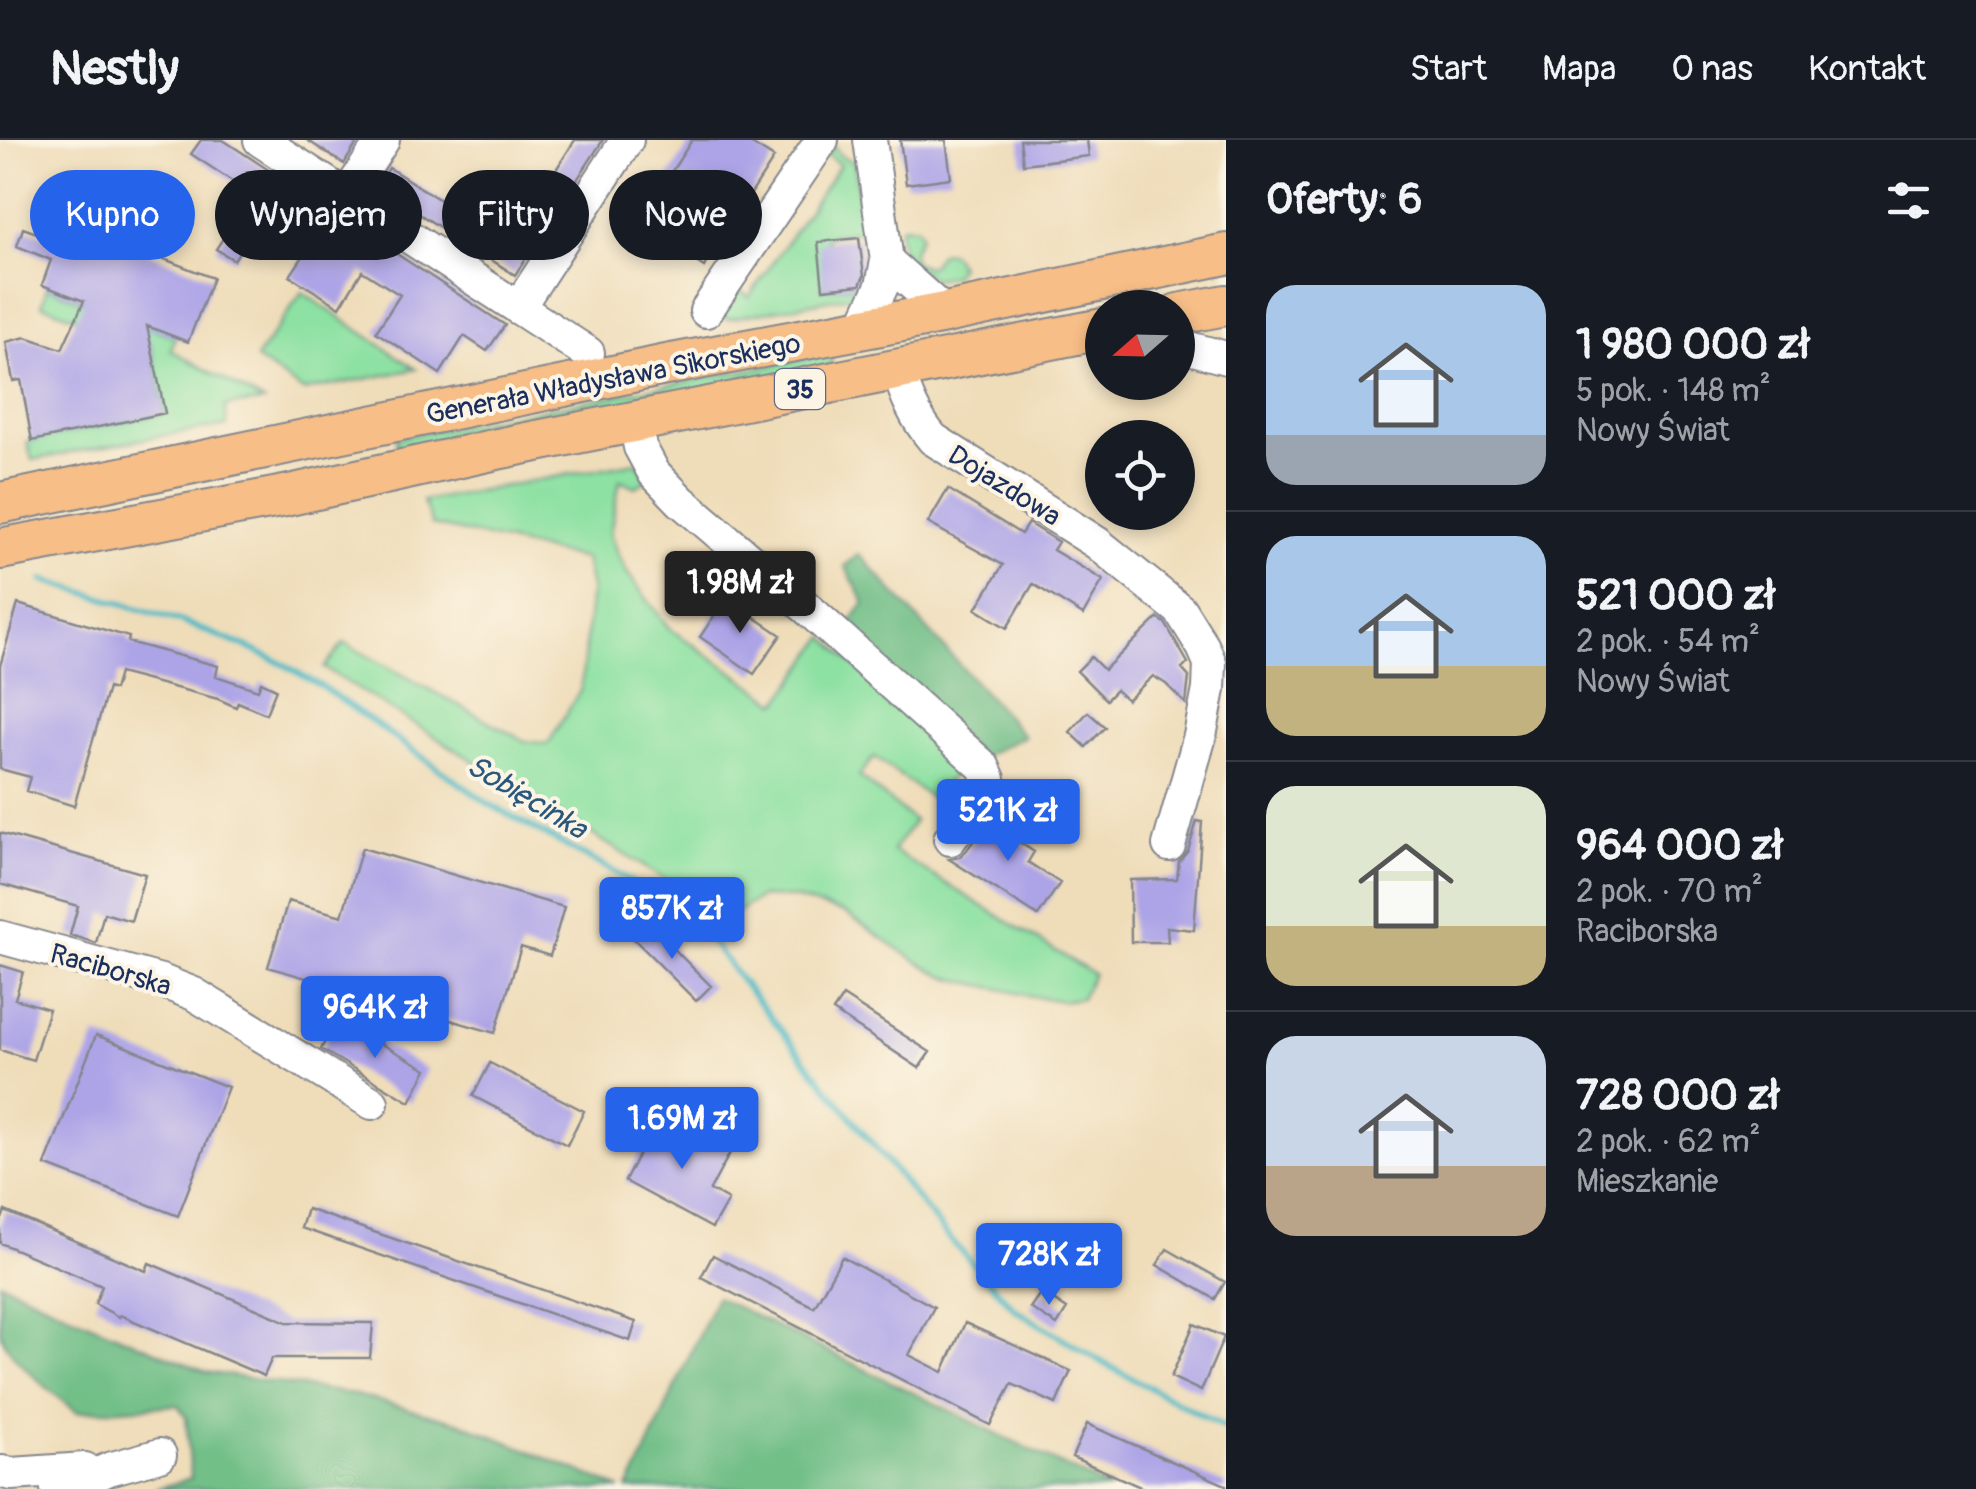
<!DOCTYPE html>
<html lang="pl">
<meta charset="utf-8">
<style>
:root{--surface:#171b24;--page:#20242c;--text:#f1f3f6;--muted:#9ea1a6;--line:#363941;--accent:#2563eb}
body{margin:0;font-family:Pangolin,sans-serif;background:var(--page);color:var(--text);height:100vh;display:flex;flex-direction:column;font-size:38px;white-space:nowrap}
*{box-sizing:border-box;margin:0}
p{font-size:32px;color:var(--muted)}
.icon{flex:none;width:55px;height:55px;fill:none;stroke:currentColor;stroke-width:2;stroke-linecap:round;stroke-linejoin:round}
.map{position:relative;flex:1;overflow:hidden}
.side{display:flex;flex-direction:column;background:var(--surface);width:750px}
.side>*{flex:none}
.hud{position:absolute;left:30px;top:30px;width:950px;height:90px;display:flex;gap:20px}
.needle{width:65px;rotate:250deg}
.tools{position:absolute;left:1085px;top:150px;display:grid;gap:20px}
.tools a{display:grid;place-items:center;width:110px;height:110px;border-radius:50%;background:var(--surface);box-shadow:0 5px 15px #0003;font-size:50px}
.price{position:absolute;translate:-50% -85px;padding:0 22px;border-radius:10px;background:var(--accent);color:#fff;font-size:32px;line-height:65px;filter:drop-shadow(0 2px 5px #0008)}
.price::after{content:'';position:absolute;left:50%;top:60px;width:30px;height:22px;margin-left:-15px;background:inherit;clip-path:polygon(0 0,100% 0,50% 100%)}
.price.active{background:#222;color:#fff}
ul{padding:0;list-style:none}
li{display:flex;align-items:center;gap:30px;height:250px;padding:0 40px}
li+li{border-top:2px solid var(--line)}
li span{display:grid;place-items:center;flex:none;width:280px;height:200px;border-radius:30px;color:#555}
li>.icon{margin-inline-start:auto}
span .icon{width:120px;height:120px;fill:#fffc;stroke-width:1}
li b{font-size:42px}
h2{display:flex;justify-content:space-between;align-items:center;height:120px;padding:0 40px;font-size:42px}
.pill{padding:0 35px;border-radius:45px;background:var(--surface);box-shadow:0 5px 15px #0003;font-size:35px;line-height:90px}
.pill.active{background:var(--accent);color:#fff}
header{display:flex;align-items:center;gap:60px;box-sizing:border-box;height:140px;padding:0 50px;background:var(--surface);border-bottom:2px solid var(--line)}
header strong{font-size:48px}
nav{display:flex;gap:55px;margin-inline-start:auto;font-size:35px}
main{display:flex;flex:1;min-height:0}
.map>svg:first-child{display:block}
</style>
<header>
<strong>Nestly</strong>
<nav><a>Start</a><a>Mapa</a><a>O nas</a><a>Kontakt</a></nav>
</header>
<main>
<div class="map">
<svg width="1226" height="1349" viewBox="0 0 1226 1349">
<rect width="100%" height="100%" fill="#fcf5e5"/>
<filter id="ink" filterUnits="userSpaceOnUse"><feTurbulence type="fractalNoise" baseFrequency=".01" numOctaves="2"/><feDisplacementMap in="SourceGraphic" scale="20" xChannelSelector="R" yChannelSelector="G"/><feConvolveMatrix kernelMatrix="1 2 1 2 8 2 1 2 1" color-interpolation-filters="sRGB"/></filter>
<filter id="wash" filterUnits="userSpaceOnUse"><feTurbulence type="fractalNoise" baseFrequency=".0048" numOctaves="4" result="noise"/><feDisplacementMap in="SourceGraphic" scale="40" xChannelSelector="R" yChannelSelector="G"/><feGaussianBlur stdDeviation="2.25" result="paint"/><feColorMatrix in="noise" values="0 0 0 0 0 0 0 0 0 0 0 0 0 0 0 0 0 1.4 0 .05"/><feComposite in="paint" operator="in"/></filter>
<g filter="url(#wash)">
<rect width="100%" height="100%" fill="#efddba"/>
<path fill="#8de1a2" stroke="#548880" stroke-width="2.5" d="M835 7 841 16 854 22 862 86 860 91 827 96 823 149 865 145 862 151 855 155 727 179 718 170 734 146 749 157 840 25 826 14Z
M903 86 917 87 921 94 912 113 914 122 926 127 931 125 940 113 949 112 955 117 959 126 954 135 935 139C913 129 896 114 900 88Z
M47 147 175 197 171 210 264 262 225 266 227 286 171 294 32 320 27 302 165 273 151 204 42 165Z
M302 152 416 229 303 251 256 219Z
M830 214 832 225 398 309 396 298Z
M637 322 648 339 636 347 620 340 610 393 616 411 628 434 669 488 778 563 825 497 959 624 935 661 874 617 859 636 914 681 893 711 1093 834 1081 858 1061 861 1026 855 945 837 918 822 845 773 792 758 761 757 727 778 324 528 344 503 525 601 548 604 581 549 591 449 585 419 432 385 423 361Z"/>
<path fill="#72bf88" stroke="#467773" stroke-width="2.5" d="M859 414 1024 596 981 617 847 487 865 463 845 426Z
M0 1142 84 1181 206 1232 352 1254 462 1283 621 1349H156L191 1338 186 1277 178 1265 77 1272C56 1255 5 1217 0 1191 0 1175 0 1157 0 1142Z
M716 1157 1111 1349H627L637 1332Z"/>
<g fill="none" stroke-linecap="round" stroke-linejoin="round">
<path stroke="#4cb9c5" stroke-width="6" d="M43 440 180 481 249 508 283 524 324 548 489 664 625 738 699 785 739 838 948 1097 1016 1170 1107 1225 1226 1288"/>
</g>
<g id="blocks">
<path fill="#ada4e7" d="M201 0H223L505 185 487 211 464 196 440 234 376 192 400 155 362 131 340 167 290 136 316 97 269 66 234 120 216 109 252 54 191 14Z
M307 0H359L344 24Z
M575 0H603L515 135 377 47 389 28 509 103Z
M692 0H745L774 18 704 127 638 84Z
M900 0H946L951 38 906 44Z
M1020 0H1087L1089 16 1023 24Z
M66 81 213 138 188 202 147 186 165 273 32 301 21 240 13 241 6 202 26 197 62 209 84 161 42 145 51 120 17 106 23 88 59 101Z
M859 98 864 136 860 145 823 149 818 102Z
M948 349 1021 394 1028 383 1058 402 1053 410 1103 440 1083 475 1033 444 1007 488 976 469 1003 425 928 383Z
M726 458 781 495 754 534 700 497Z
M18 464 129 497 128 502 218 526 216 536 258 550 261 542 276 549 266 574 238 562 236 567 218 559 119 533 114 550 108 548 74 666 26 651 30 637 0 629V526Z
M1158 478 1165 483 1188 523 1182 529 1189 537 1186 564 1166 544 1153 536 1127 560 1116 550 1106 560 1077 531 1091 517 1104 530Z
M1088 572 1105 587 1086 607 1070 592Z
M997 670 1028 690 1019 702 1034 712 1028 722 1060 743 1038 776 949 719 959 717 966 711Z
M1197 681 1202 682 1194 790 1167 787 1168 802H1131L1130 740 1177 739 1179 722 1188 711Z
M0 693 145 734 131 781 104 773 96 803 70 795 78 766 0 744Z
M362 708 564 767 550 816 521 807 495 893 268 827 288 761 342 776Z
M647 782 711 846 696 861 632 797Z
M0 825 23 832 15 859 49 869 33 920 0 910Z
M843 856 930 912 919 928 833 871Z
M337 880 427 929 410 962 321 909Z
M96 895 228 947 178 1076 45 1025Z
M490 923 584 971 567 1005 473 956Z
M655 982 691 1000 698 988 733 1007 710 1050 728 1060 712 1088 625 1041Z
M307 1069 636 1182 630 1201 301 1088Z
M5 1071 146 1131 149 1123 287 1182 373 1183 370 1218H272L264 1236 120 1175 119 1177 95 1164 102 1146 0 1103V1084Z
M1167 1109 1225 1142 1215 1159 1157 1125Z
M713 1115 814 1167 842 1117 934 1167 909 1215 943 1232 965 1183 1071 1231 1056 1264 1012 1244 990 1285 701 1137Z
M1041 1152 1067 1169 1057 1185 1030 1168Z
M1194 1184 1224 1197 1201 1251 1171 1237Z
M1087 1284 1226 1345V1349H1145L1072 1317Z"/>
</g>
</g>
<g filter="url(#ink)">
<use href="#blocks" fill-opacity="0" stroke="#85868c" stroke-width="2.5"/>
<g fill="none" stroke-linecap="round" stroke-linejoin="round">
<defs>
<path id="minor" d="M260 0 588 213
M347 56 383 0
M887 121 945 173
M518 168 627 0
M706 171 822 0
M862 188 882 146 887 121 870 0
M1178 205 1226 218
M898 230C906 256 915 278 933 299L1097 403 1180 470 1203 507 1210 523 1209 549 1200 596 1169 705
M635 282 640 307 654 333 681 361 808 469 983 626 989 639 990 646 950 699
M0 797 161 841 194 854 372 963
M2 1332 12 1334 85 1329
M57 1349 76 1344 109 1329 160 1315"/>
<path id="major" d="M1178 174 1226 165
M0 363 666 225 945 173 1226 114
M0 409 285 356 497 309 1102 189"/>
</defs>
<use href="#minor" stroke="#85868c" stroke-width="36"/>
<use href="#major" stroke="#85868c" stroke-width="44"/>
<use href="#minor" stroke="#fff" stroke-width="32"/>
<use href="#major" stroke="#f7be87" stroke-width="40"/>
</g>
</g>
<g text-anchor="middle" stroke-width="8" stroke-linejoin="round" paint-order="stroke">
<rect fill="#fcf5e5" stroke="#5e6a86" stroke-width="2.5" x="775" y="229" width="50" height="40" rx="8"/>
<g font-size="25" font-weight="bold" fill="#1b2f5e">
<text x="800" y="258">35</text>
</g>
<g font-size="28" fill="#1b2f5e" stroke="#fcf5e5">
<text transform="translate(613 238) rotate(-11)" y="10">Generała Władysława Sikorskiego</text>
<text transform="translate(1005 345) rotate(32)" y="10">Dojazdowa</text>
<text transform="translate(111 829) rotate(16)" y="10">Raciborska</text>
</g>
<g font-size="30" font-style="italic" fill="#2a587d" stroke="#fcf5e5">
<text transform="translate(527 657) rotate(31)" y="10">Sobięcinka</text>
</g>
</g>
</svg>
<div class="tools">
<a><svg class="needle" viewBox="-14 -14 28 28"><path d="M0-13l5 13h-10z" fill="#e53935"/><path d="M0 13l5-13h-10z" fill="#9ea1a6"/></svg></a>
<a><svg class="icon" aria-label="locate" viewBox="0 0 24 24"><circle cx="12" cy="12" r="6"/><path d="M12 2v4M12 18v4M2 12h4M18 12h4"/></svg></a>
</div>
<b class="price active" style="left:740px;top:496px">1.98M zł</b>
<b class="price" style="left:1008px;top:724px">521K zł</b>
<b class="price" style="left:672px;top:822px">857K zł</b>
<b class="price" style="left:375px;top:921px">964K zł</b>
<b class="price" style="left:682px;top:1032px">1.69M zł</b>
<b class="price" style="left:1049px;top:1168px">728K zł</b>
<div class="hud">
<a class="pill active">Kupno</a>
<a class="pill">Wynajem</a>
<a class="pill">Filtry</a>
<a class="pill">Nowe</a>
</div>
</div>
<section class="side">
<h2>Oferty: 6<svg class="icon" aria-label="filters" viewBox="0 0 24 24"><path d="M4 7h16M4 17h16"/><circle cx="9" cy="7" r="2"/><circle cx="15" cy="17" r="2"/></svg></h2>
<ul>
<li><span style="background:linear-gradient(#a9c7e8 75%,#9aa5b1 0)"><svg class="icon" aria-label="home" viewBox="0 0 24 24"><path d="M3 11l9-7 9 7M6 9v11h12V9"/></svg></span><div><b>1 980 000 zł</b><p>5 pok. · 148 m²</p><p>Nowy Świat</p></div></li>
<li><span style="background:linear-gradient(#a9c7e8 65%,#c2b280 0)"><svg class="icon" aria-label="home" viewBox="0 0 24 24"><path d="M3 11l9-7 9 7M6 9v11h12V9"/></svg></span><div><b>521 000 zł</b><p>2 pok. · 54 m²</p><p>Nowy Świat</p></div></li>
<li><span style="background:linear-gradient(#dfe7d0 70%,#c2b280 0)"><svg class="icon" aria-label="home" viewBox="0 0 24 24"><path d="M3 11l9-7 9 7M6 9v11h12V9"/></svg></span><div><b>964 000 zł</b><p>2 pok. · 70 m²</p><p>Raciborska</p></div></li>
<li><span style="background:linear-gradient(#c9d6e8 65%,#b9a48a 0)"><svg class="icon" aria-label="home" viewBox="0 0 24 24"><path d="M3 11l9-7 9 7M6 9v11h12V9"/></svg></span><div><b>728 000 zł</b><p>2 pok. · 62 m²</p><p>Mieszkanie</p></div></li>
</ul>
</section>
</main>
